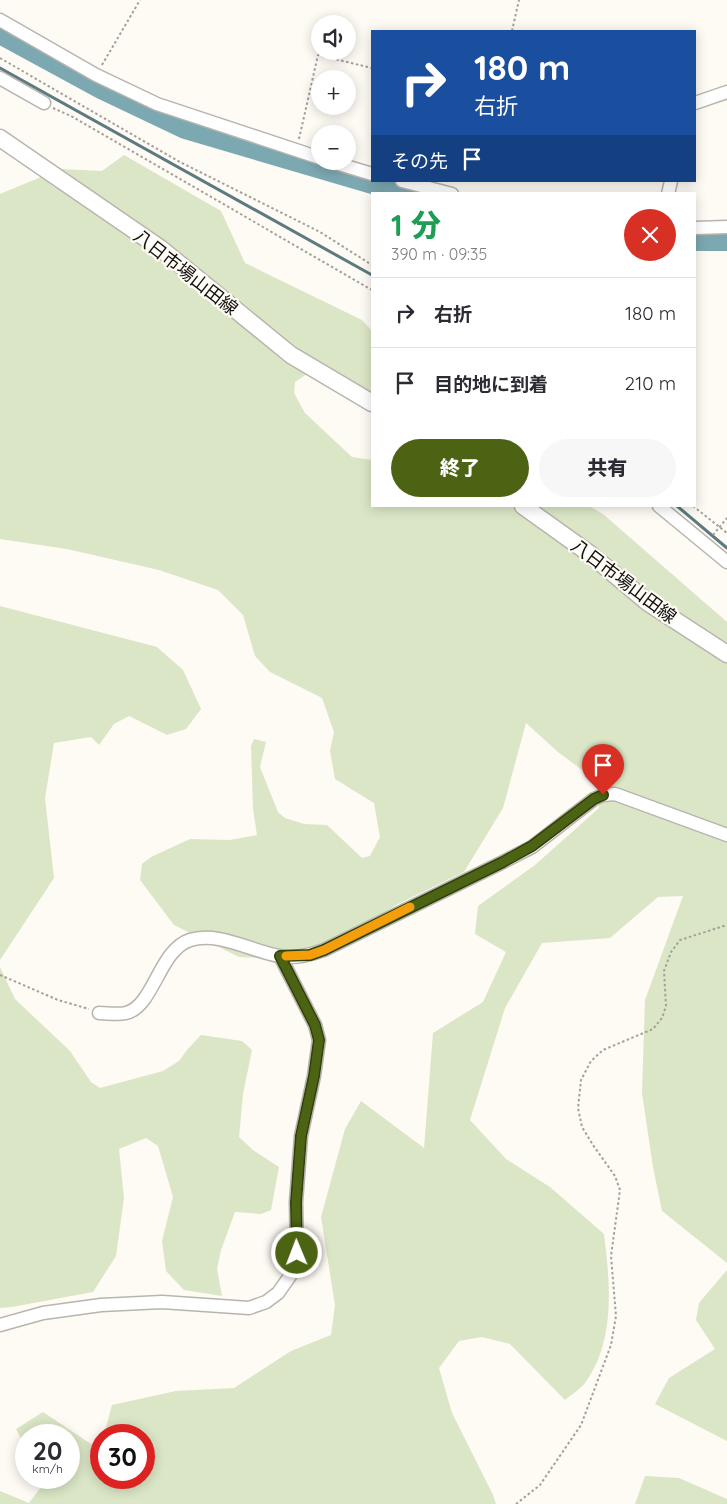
<!DOCTYPE html>
<html lang="ja">
<head>
<meta charset="utf-8">
<style>
  body { margin:0; font-family:Quicksand,"Noto Sans JP",sans-serif; background:#f7f7f7; color:#2b2b33; height:100vh; display:flex; flex-direction:column; font-size:19px; white-space:nowrap }
  * { box-sizing:border-box; margin:0 }
  p { font-size:16px; color:#7c7c81 }
  .icon { flex:none; width:28px; height:28px; fill:none; stroke:currentColor; stroke-width:2; stroke-linecap:round; stroke-linejoin:round }
  .map { position:relative; flex:1; overflow:hidden }
  .drawer { position:absolute; left:371px; top:192px; width:325px; height:315px; display:flex; flex-direction:column; background:#fff; border-radius:0px; box-shadow:0 2px 12px #0003 }
  .drawer>* { flex:none }
  .guide { position:absolute; left:371px; top:30px; width:325px; height:152px; border-radius:0px; box-shadow:0 2px 12px #0003; background:#1a4fa0; color:#fff; overflow:hidden }
  .tools { position:absolute; left:311px; top:15px; display:grid; gap:10px }
  .tools a { display:grid; place-items:center; width:45px; height:45px; border-radius:50%; background:#fff; box-shadow:0 2px 12px #0003; font-size:25px }
  .speed { position:absolute; left:15px; top:1424px; display:flex; gap:10px; font-size:25px; font-weight:700; text-align:center }
  .speed>* { display:grid; place-content:center; width:65px; height:65px; border-radius:50%; background:#fff; box-shadow:0 2px 12px #0003; line-height:1 }
  .speed small { font-size:12px; font-weight:400 }
  .speed .limit { border:8px solid #d22; background:#fff; color:#111 }
  .pin { position:absolute; display:grid; place-items:center; width:42px; height:42px; color:#fff; margin:-51px -21px; border-radius:50% 50% 50% 0; rotate:-45deg; box-shadow:0 0 5px #0007 }
  .pin .icon { rotate:45deg }
  .me { position:absolute; width:55px; margin:-28px; rotate:359deg; stroke-linejoin:round; filter:drop-shadow(0 0 4px #0008) }
  .turn { display:flex; align-items:center; gap:18px; height:105px; padding:0 20px; font-size:22px }
  .turn .icon { width:65px; height:65px; stroke-width:2.5 }
  .turn b { display:block; font-size:35px; line-height:42px }
  .then { display:flex; align-items:center; height:48px; padding:0 20px; background:#0003; gap:10px; font-size:19px }
  .round { display:grid; place-items:center; flex:none; width:52px; height:52px; border-radius:26px; background:#f7f7f7 }
  .overview { display:flex; align-items:center; justify-content:space-between; height:85px; padding:0 20px }
  h1 { font-size:30px; font-weight:800; line-height:38px; color:#1e9e55 }
  .cta { display:flex; gap:10px; margin-top:auto; padding:10px 20px }
  .cta a { flex:1; height:58px; border-radius:30px; background:#4b6312; color:#fff; font-size:20px; font-weight:800; line-height:58px; text-align:center }
  .cta a+a { background:#f7f7f7; color:#2b2b33 }
  ul { padding:0; list-style:none }
  li { display:flex; align-items:center; gap:15px; height:70px; padding:0 20px; border-top:1px solid #e1e1e2 }
  li div { flex:1 }
  li b { display:block; font-size:19px }
  li em { font-style:normal }
  .map>svg:first-child { display:block }
  .green { fill:#dbe6c6 }
  .lines { fill:none; stroke-linecap:round; stroke-linejoin:round }
  .stream { stroke:#5c7a80; stroke-width:3 }
  .river { stroke:#7ca8b1; stroke-width:20 }
  .minor-casing { stroke:#b8b5af; stroke-width:15 }
  .major-casing { stroke:#b8b5af; stroke-width:19 }
  .path { stroke:#a3a09b; stroke-width:2; stroke-dasharray:2.5 2.5; stroke-linecap:butt }
  .minor { stroke:#fff; stroke-width:12 }
  .major { stroke:#fff; stroke-width:16 }
  .route-casing { stroke:#31400c; stroke-width:12 }
  .route { stroke:#4b6312; stroke-width:9 }
  .slow { stroke:#f59e0b; stroke-width:9 }
  .labels { text-anchor:middle; dominant-baseline:central; stroke-width:4.5; stroke-linejoin:round; paint-order:stroke }
  .street-label { font-size:18px; fill:#100f0d; stroke:#fefaf4 }
</style>
</head>
<body>
<div class="map">
<svg width="727" height="1504" viewBox="0 0 727 1504">
  <rect width="100%" height="100%" fill="#fefaf4"/>
  <path class="green" d="M124,155L221,211L245,263L362,320L372,331V394L339,373L307,374L295,382L294,393L305,413L352,457L372,460V506H589L603,514L727,622V1263L662,1211L653,1167L642,1093L645,1000L683,896L658,897L610,938L542,943L505,1008L470,1120L506,1159L550,1187L604,1234C610,1282 616,1341 585,1383C580,1389 571,1395 565,1400L510,1344L482,1337L459,1341L439,1368L452,1413L493,1495L496,1504H0V1491L29,1503L44,1483L41,1478H69V1435H26V1448L16,1429L43,1412L100,1450L101,1447V1478H144V1435H104L112,1405L176,1391L234,1388L291,1351L331,1335L335,1305L321,1217L345,1129L361,1101L424,1148L433,1033L483,1002L506,952L475,934L478,906L535,865L599,808L597,781L558,752L526,723L503,808L464,872L398,904L306,960L239,957L174,925L140,880L142,864L151,857L190,839L230,840L257,835L253,809L251,746L254,739L266,742L260,767L278,812L285,818L304,824L327,825L362,858L370,856L380,837L374,803L335,779L330,751L334,732L322,698L270,672L255,656L243,615L218,590L159,570L67,549L0,539V194L60,169L102,171Z
    M0,606L157,647L183,670L201,709L186,729L167,735L129,716L114,724L99,745L91,737L54,743L45,798L54,878L0,960Z
    M0,967L15,999L70,1051L91,1082L100,1088L163,1071L179,1061L187,1050L201,1035L242,1041L252,1050L243,1094L239,1137L253,1150L279,1167L271,1210L261,1214L235,1212L221,1250L217,1269L222,1296L184,1290L166,1271L162,1241L173,1197L158,1146L146,1138L119,1149L124,1198L116,1256L93,1292L12,1307L0,1308Z
    M727,1270V1441L655,1404L669,1378L715,1349L696,1320L699,1303Z
    M645,1476L679,1478L727,1499V1504H635Z"/>
  <g class="lines">
    <path class="stream" d="M0,68L372,275
      M677,506L727,548"/>
    <path class="river" d="M0,34L101,89L185,129L406,194
      M695,241H727"/>
    <g class="minor-casing">
      <path id="minor" d="M0,20L96,75L157,104L320,158
        M0,78L44,103
        M695,103L727,92
        M329,161L372,174
        M402,181L452,194
        M668,194L671,181
        M695,228L727,227
        M659,506L727,562
        M99,1013C107,1013 118,1015 126,1013C154,1006 159,950 190,940C218,931 251,951 279,956C293,959 310,955 324,950L503,862L532,847L594,799L603,795L615,794L727,835
        M0,1325L43,1313L101,1305L162,1302L249,1308L266,1302L278,1293L290,1276L297,1253L296,1202L301,1136L314,1076L319,1040L315,1025L280,956"/>
    </g>
    <g class="major-casing">
      <path id="major" d="M0,138L160,248L291,355L372,403
        M523,506L590,554L647,602L727,654"/>
    </g>
    <path class="path" d="M512,31L519,0
      M0,58L180,162L320,232L372,265
      M102,65L140,0
      M53,108L71,116L372,290
      M299,139L318,55L372,68
      M693,506L727,533
      M713,535L727,518
      M0,975L58,1000L89,1009
      M516,1504L540,1485L581,1425L611,1345L616,1316L611,1256L620,1190L615,1176L593,1145L582,1127L578,1108L581,1080L591,1061L603,1050L653,1029L662,1018L666,1006L664,971L671,952L680,940L727,925"/>
    <use href="#minor" class="minor"/>
    <use href="#major" class="major"/>
  </g>
  <g class="lines">
    <g class="route-casing">
      <path id="route" d="M297,1253L296,1202L301,1136L314,1076L319,1040L315,1025L280,956L310,955L324,950L503,862L532,846L594,799L603,795"/>
    </g>
    <use href="#route" class="route"/>
    <path class="slow" d="M286,956L310,955L324,950L410,907"/>
  </g>
  <g class="labels">
    <g class="street-label">
      <text transform="translate(186 272) rotate(38)">八日市場山田線</text>
      <text transform="translate(624 581) rotate(37)">八日市場山田線</text>
    </g>
  </g>
</svg>
<div class="tools">
<a><svg class="icon" aria-label="sound" viewBox="0 0 24 24"><path d="M4 9h4l5-4v14l-5-4H4zM17 9q2 3 0 6"/></svg></a>
<a>+</a>
<a>−</a>
</div>
<div class="speed"><div>20<small>km/h</small></div><div class="limit">30</div></div>
<div class="pin" style="left:603px;top:795px;background:#d93025"><svg class="icon" aria-label="arrive" viewBox="0 0 24 24"><path d="M6 21V4h12l-3 4 3 4H6"/></svg></div>
<svg class="me" style="left:297px;top:1253px" viewBox="-20 -20 40 40"><circle r="17" fill="#4b6312" stroke="#fff" stroke-width="3"/><path d="M0-11L8 9 0 5-8 9z" fill="#fff"/></svg>
<div class="guide">
<div class="turn"><svg class="icon" aria-label="right" viewBox="0 0 24 24"><path d="M7 20v-9h11M14 6l5 5-5 5"/></svg><div><b>180 m</b>右折</div></div>
<div class="then">その先<svg class="icon" aria-label="arrive" viewBox="0 0 24 24"><path d="M6 21V4h12l-3 4 3 4H6"/></svg></div>
</div>
<section class="drawer">
<div class="overview"><div><h1>1 分</h1><p>390 m · 09:35</p></div><a class="round" style="background:#d93025;color:#fff"><svg class="icon" aria-label="close" viewBox="0 0 24 24"><path d="M6 6l12 12M18 6L6 18"/></svg></a></div>
<ul>
<li><svg class="icon" aria-label="right" viewBox="0 0 24 24"><path d="M7 20v-9h11M14 6l5 5-5 5"/></svg><div><b>右折</b></div><em>180 m</em></li>
<li><svg class="icon" aria-label="arrive" viewBox="0 0 24 24"><path d="M6 21V4h12l-3 4 3 4H6"/></svg><div><b>目的地に到着</b></div><em>210 m</em></li>
</ul>
<div class="cta"><a>終了</a><a>共有</a></div>
</section>
</div>
</body>
</html>
